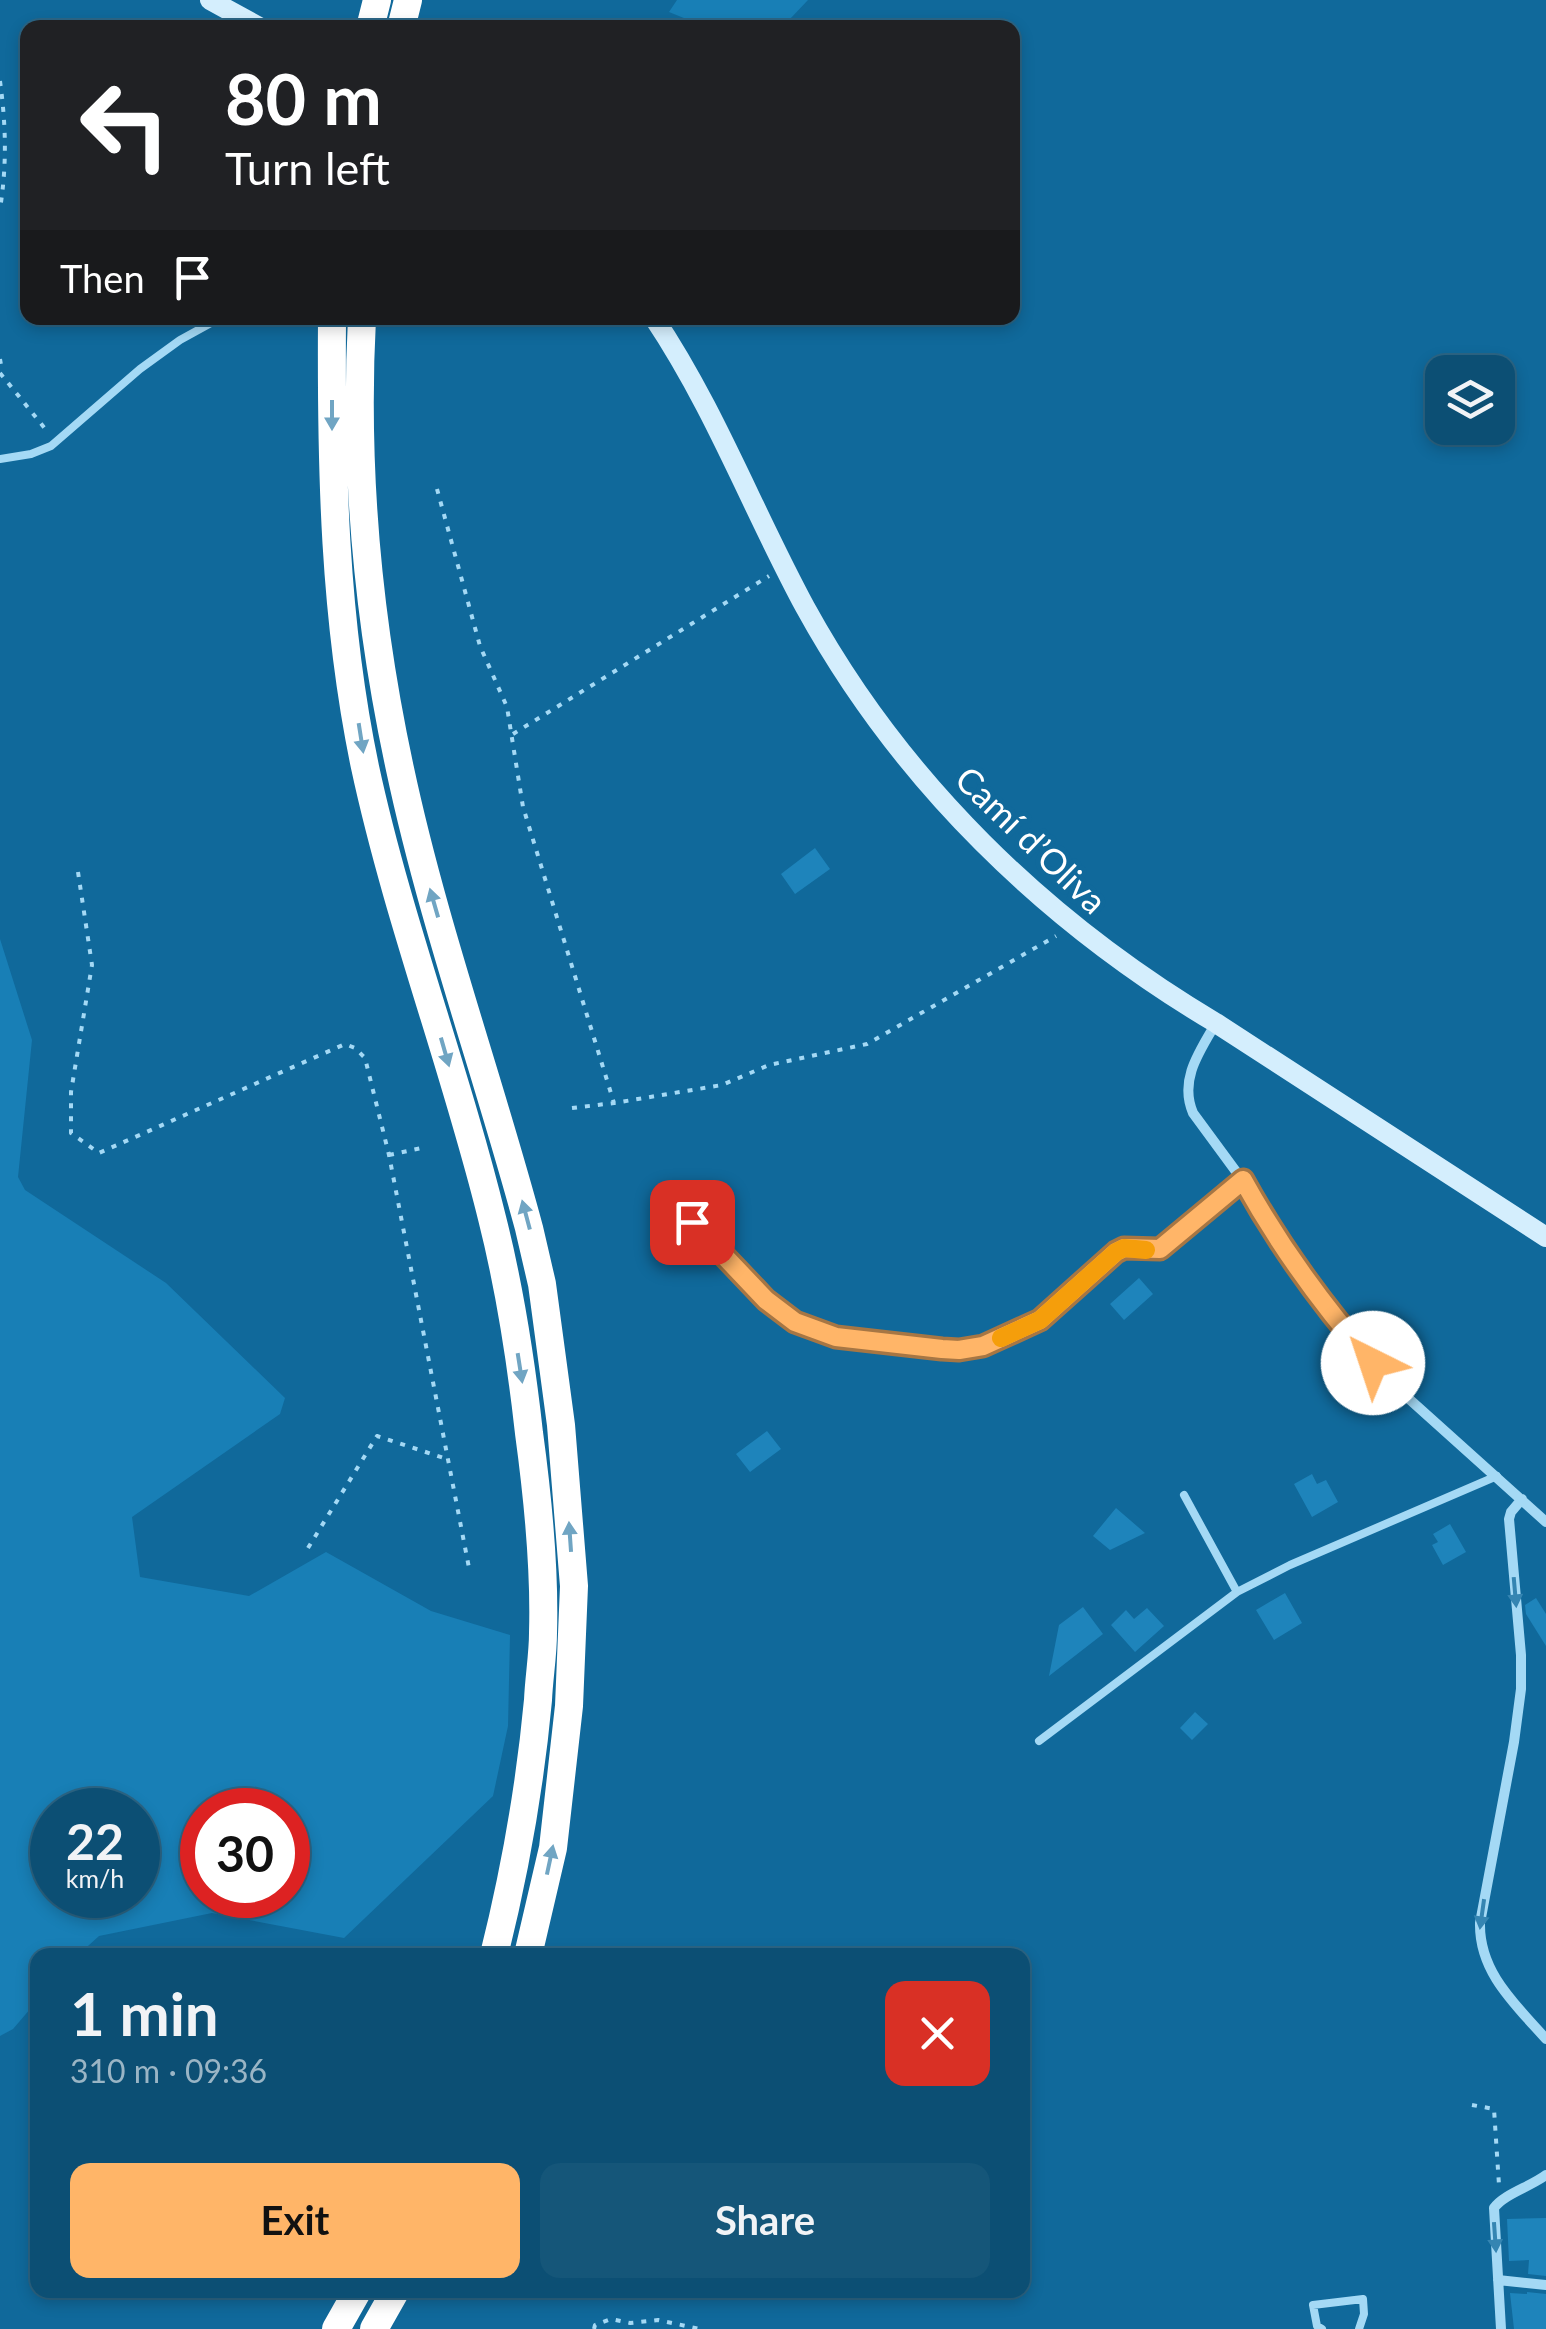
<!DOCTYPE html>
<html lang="en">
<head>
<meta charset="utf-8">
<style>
  body { margin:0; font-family:Lato,sans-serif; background:#155679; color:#f1f3f6; height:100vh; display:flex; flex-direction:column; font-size:38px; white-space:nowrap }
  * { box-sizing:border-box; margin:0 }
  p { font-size:32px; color:#9ab5c5 }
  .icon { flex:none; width:55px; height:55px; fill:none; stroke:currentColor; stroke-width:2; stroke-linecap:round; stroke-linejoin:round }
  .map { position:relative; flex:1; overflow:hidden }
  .drawer { position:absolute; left:30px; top:1948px; width:1000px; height:350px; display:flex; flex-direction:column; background:#0c4f74; border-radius:20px; box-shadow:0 5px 15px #0003,0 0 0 2px #2c6686 }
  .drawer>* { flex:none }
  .banner { position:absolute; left:20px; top:20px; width:1000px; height:305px; border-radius:20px; box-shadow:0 5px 15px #0003,0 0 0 2px #2c6686; background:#202124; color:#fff; overflow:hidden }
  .buttons { position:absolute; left:1425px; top:355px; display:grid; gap:20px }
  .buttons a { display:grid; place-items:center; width:90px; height:90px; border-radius:20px; background:#0c4f74; box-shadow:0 5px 15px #0003,0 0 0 2px #2c6686; font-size:50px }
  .speed { position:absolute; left:30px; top:1788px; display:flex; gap:20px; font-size:50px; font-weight:700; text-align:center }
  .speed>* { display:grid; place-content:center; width:130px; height:130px; border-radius:50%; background:#0c4f74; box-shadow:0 5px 15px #0003,0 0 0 2px #2c6686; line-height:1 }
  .speed small { font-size:25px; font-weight:400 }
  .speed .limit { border:15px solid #d22; background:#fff; color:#111 }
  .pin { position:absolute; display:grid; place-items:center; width:85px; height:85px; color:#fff; margin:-42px; border-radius:20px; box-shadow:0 5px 15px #0006 }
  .me { position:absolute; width:110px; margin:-55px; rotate:319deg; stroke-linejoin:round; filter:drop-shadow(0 0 8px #0008) }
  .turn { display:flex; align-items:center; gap:35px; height:210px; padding:0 40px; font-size:45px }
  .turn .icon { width:130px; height:130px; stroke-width:2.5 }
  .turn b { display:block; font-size:70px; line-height:85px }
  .then { display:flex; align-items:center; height:95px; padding:0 40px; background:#0003; gap:20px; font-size:38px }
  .round { display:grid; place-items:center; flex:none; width:105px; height:105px; border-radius:20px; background:#155679 }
  .overview { display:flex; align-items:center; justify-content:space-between; height:170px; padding:0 40px }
  h1 { font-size:60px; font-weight:700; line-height:75px }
  .primary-button { display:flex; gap:20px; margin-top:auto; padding:20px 40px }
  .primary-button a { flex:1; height:115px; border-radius:20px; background:#ffb568; color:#111; font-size:40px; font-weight:700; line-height:115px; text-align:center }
  .primary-button a+a { background:#155679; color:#f1f3f6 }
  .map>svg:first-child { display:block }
  .green { fill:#187fb6; fill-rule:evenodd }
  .building { fill:#1e84bb }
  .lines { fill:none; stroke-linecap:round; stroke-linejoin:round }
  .path { stroke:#a4d9f5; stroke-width:4; stroke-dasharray:5 8; stroke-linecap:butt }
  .lane { stroke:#a4d9f5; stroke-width:8 }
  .street { stroke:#a4d9f5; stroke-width:10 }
  .secondary { stroke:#d4eefd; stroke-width:20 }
  .highway { stroke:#fff; stroke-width:28 }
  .oneway { fill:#70a5c3 }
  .oneway2 { fill:#3585b2 }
  .route-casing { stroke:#a67644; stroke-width:25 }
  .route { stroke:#ffb568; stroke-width:18 }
  .slow { stroke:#f59e0b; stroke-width:18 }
  .labels { text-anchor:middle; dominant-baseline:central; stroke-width:10; stroke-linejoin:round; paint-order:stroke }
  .street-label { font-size:35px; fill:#fff; stroke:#10699b }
</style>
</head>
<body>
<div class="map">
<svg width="1546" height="2329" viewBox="0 0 1546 2329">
  <rect width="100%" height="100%" fill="#10699b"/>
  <path class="green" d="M677,0H808L789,20L772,27H706L669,12Z
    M0,939L32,1040L18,1177L25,1190L166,1283L285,1398L280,1414L132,1517L140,1577L249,1596L326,1552L431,1611L510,1635L508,1726L493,1796L344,1938L212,1913L99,1936L78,1955H38L37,2001L13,2029L0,2036ZM52,1810H138V1895H52ZM202,1810H288V1895H202Z"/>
  <path class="building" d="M815,848L830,869L795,894L781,874Z
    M1139,1278L1153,1294L1124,1320L1110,1304Z
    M767,1431L781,1449L750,1472L736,1454Z
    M1312,1474L1317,1484L1326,1480L1338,1502L1312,1517L1294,1484Z
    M1116,1508L1145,1533L1110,1550L1093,1536Z
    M1450,1524L1466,1552L1443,1565L1432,1545L1438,1542L1433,1534Z
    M1285,1593L1302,1623L1274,1640L1256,1610Z
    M1536,1598L1546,1614V1646L1526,1614L1525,1605Z
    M1083,1607L1103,1634L1049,1676L1059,1625Z
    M1147,1608L1164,1626L1135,1652L1111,1625L1126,1610L1134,1619Z
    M1195,1712L1208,1724L1192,1740L1180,1728Z
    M1546,2218V2276L1528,2274L1529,2260L1509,2261L1507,2219Z
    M1527,2292L1546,2294V2329H1514L1510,2293L1527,2294Z"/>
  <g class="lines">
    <path class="path" d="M0,81C6,125 7,165 0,209
      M0,359L2,371
      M0,373L47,431
      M437,489L480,646L507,707L523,807L614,1103L722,1085L769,1065L867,1044L1056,936
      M513,734L769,576
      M78,872L92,965L71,1092V1133L99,1153L345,1044L355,1048L365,1058L389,1155L470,1573
      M572,1108L614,1103
      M389,1155L426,1147
      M308,1548L377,1436L447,1459
      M1472,2105L1494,2109L1499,2185
      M594,2329L595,2325L611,2319L630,2323L658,2320L700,2329"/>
    <path class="lane" d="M0,459L31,454L51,446L140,369L180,340L220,318
      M693,1222L765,1301L795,1322L835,1337L942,1349L959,1350L983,1346L1040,1319L1115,1252L1124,1248L1160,1249L1243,1181
      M1184,1495L1237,1592
      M1039,1741L1237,1592L1290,1565L1497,1476
      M1322,2329L1317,2326L1313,2305L1363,2299L1364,2314L1359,2329"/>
    <path class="street" d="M1216,1023C1199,1052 1179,1080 1193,1113L1243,1181L1279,1243L1300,1274L1350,1337L1398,1389L1546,1522
      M1522,1499L1511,1512L1509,1519L1521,1655V1689L1514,1742L1480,1923C1479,1972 1515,2004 1546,2039
      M1498,2280L1546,2285
      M1501,2329L1494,2208C1504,2194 1530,2187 1546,2175"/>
    <path class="secondary" d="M210,0L261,28
      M654,318C715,409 753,511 805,607C901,782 1046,922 1216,1023L1546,1237"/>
    <path class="highway" d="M370,28L377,0
      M401,28L408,0
      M332,318C331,468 334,619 365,767C398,920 455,1067 492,1218C510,1289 521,1361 529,1433C538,1499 545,1566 543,1633C543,1655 539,1677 538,1700C530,1786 515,1871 494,1955
      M362,318C354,469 368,621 400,769C433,924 488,1075 529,1228L542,1284L561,1425L574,1586L569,1706L553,1848L528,1955
      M336,2329L358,2290
      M374,2329L396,2290"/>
  </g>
  <defs><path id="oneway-solid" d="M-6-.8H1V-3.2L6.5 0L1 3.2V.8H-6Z" transform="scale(2.5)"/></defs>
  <g class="oneway">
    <use href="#oneway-solid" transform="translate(332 415) rotate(90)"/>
    <use href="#oneway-solid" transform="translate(361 738) rotate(81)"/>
    <use href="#oneway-solid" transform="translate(434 903) rotate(-106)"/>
    <use href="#oneway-solid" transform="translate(445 1052) rotate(74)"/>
    <use href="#oneway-solid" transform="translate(526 1215) rotate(-105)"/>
    <use href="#oneway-solid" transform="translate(520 1368) rotate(81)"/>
    <use href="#oneway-solid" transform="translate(570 1537) rotate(-94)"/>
    <use href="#oneway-solid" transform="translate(550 1860) rotate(-78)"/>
  </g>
  <g class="oneway2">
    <use href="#oneway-solid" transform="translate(1515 1592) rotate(85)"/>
    <use href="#oneway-solid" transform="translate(1482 1914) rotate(98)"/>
    <use href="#oneway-solid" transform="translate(1495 2237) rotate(86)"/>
  </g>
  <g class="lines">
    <g class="route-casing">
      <path id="route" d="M692,1222L766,1300L795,1322L836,1337L942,1349L959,1350L983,1346L1040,1320L1116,1252L1124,1248L1160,1249L1243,1180C1280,1247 1323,1306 1373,1363"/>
    </g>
    <use href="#route" class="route"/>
    <path class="slow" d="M1001,1338L1040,1320L1116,1252L1124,1248L1146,1250"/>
  </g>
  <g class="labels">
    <g class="street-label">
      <text transform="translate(1032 839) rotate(44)">Camí d’Oliva</text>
    </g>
  </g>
</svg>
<div class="buttons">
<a><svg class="icon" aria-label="layers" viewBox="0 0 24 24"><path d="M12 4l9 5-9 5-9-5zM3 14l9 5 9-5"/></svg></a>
</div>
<div class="speed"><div>22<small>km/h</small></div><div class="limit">30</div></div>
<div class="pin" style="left:692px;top:1222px;background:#d93025"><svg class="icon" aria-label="arrive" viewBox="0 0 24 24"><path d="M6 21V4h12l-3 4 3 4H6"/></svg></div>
<svg class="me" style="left:1373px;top:1363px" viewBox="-20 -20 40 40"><circle r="19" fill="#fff"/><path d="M0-13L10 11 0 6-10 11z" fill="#ffb568"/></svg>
<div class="banner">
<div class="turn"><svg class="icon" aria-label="left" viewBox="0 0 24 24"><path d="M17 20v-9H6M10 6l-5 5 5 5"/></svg><div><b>80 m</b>Turn left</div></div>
<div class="then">Then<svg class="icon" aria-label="arrive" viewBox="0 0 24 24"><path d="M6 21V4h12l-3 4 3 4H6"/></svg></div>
</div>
<section class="drawer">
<div class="overview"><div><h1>1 min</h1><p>310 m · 09:36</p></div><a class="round" style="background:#d93025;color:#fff"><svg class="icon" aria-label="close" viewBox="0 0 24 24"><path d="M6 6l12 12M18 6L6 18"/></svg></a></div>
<div class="primary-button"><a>Exit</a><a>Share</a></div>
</section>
</div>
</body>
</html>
